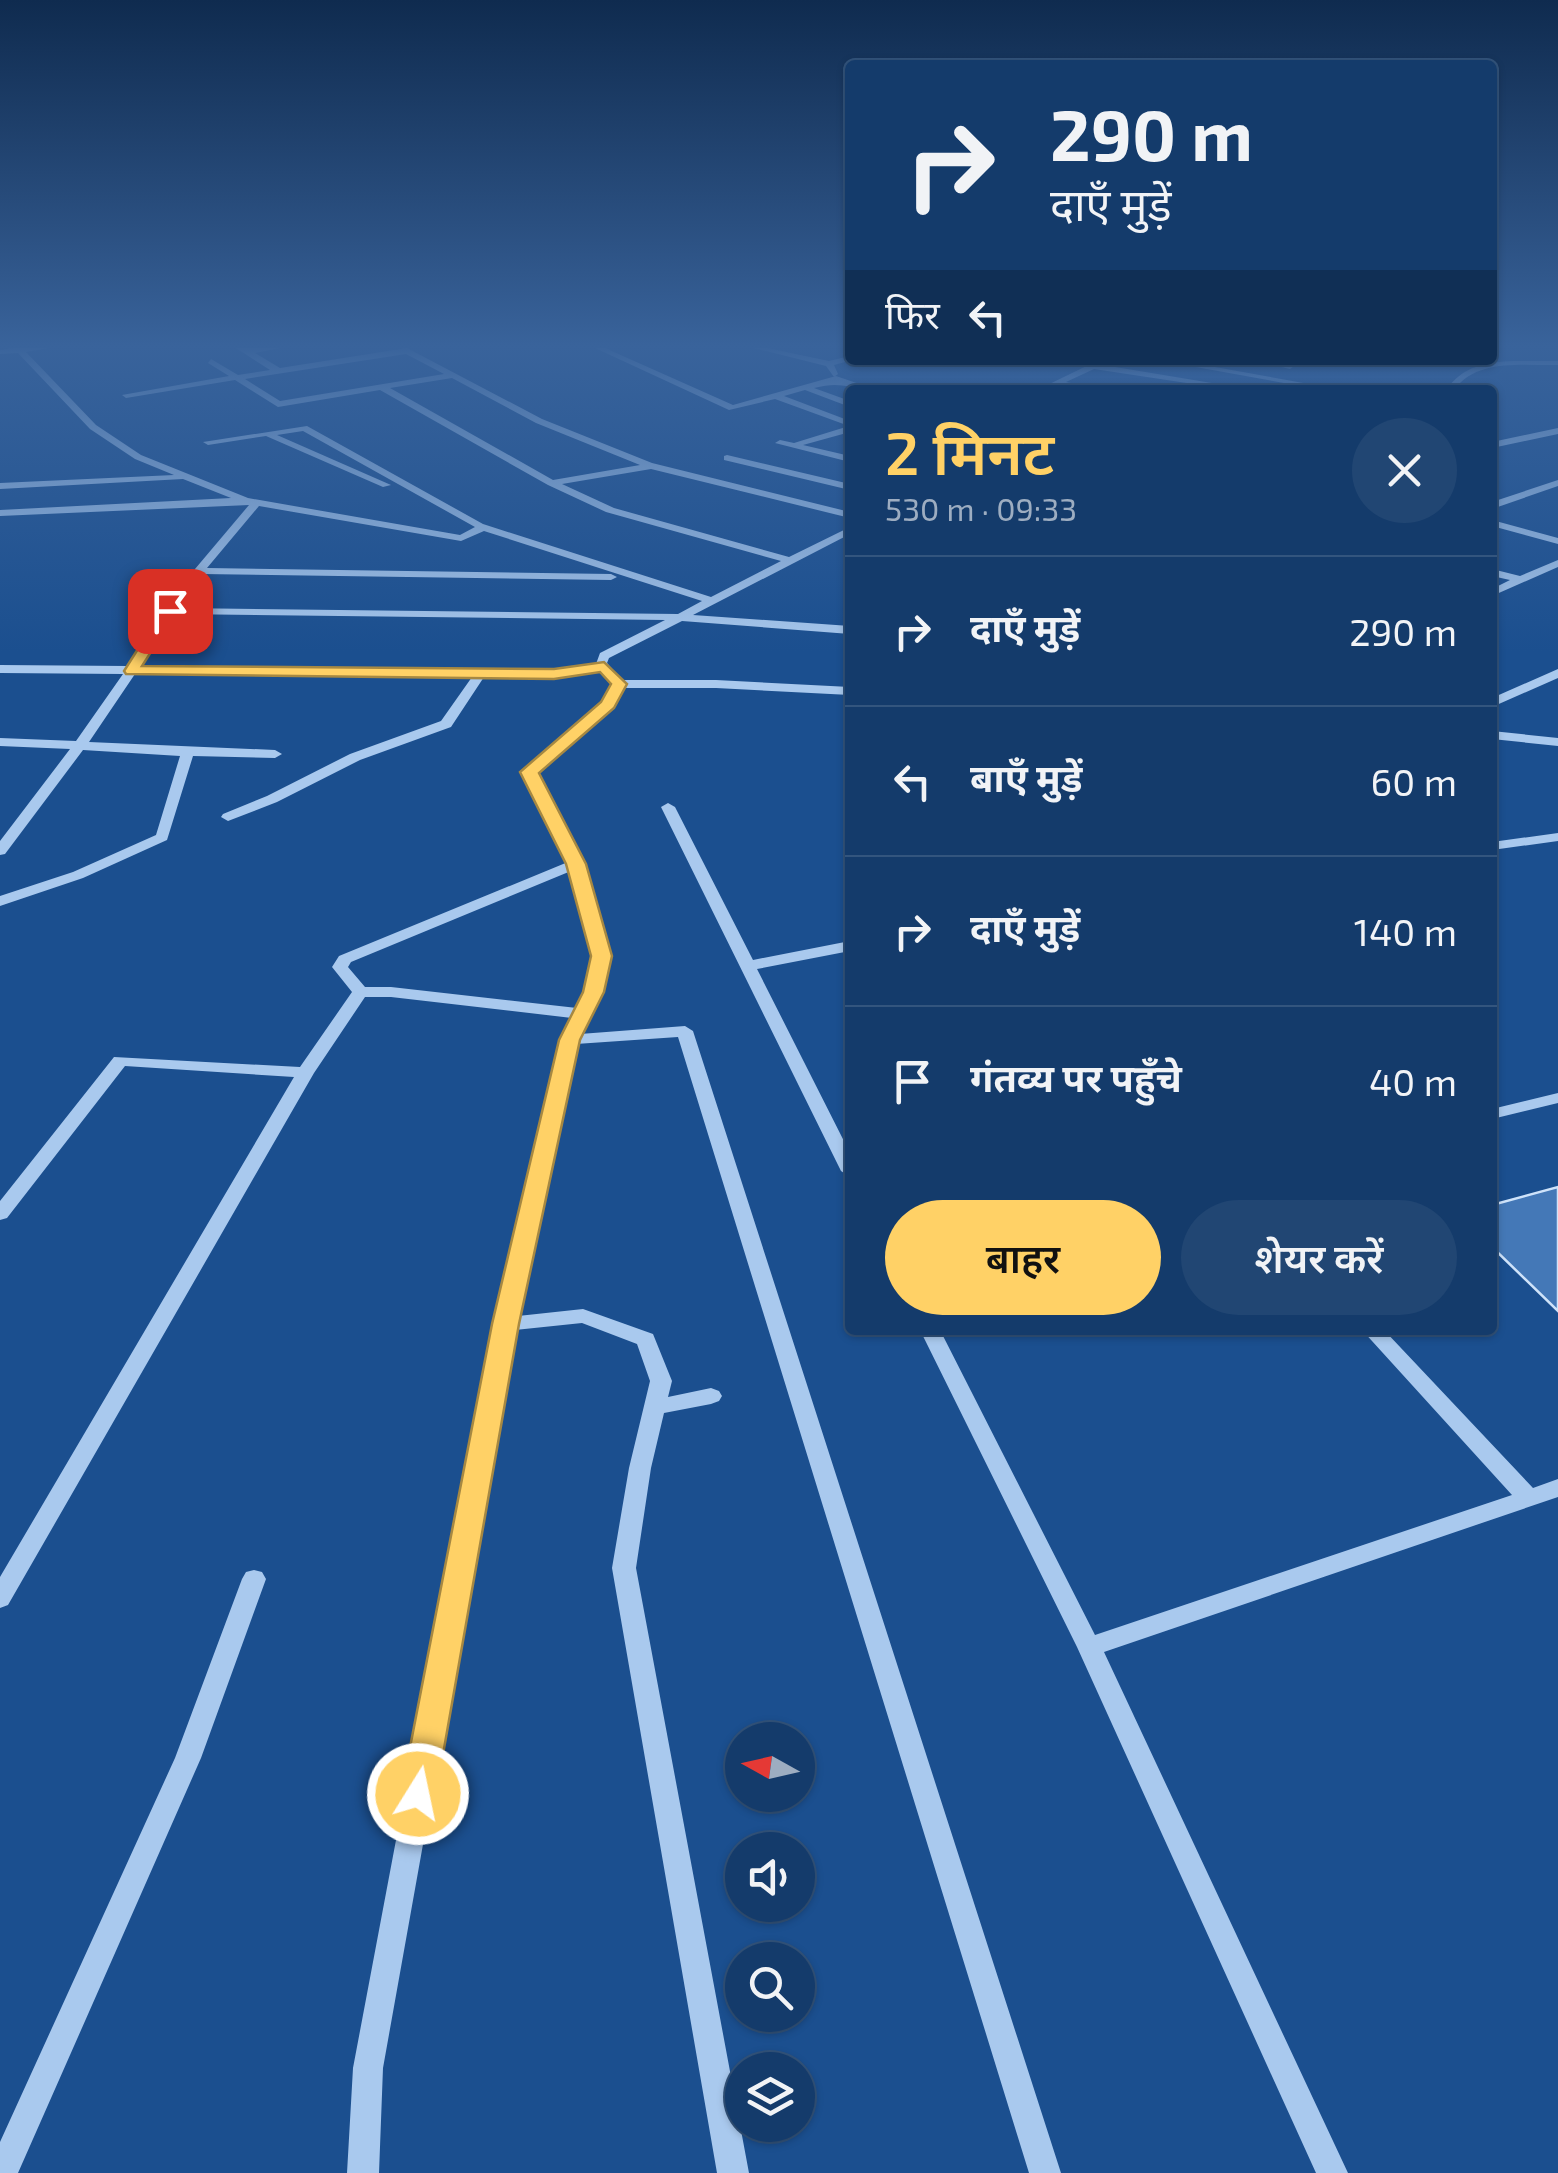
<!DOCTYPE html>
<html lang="hi">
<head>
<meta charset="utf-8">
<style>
  body { margin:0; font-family:"Exo 2","Noto Sans Devanagari",sans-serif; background:#214673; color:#f1f3f6; height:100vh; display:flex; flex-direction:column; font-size:38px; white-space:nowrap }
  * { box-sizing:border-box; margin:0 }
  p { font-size:32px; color:#9dadc1 }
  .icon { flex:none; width:55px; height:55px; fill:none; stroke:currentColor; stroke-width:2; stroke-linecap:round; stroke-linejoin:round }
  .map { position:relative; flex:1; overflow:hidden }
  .panel { position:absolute; left:845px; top:385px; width:652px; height:950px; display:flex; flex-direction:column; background:#143b6b; border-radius:10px; box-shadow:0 2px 8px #0004,0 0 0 2px #33557e }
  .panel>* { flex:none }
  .top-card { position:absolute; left:845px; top:60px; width:652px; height:305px; border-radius:10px; box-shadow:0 2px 8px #0004,0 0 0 2px #33557e; background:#143b6b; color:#f1f3f6; overflow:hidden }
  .needle { width:65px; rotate:278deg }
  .tools { position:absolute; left:725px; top:1722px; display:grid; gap:20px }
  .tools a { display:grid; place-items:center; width:90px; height:90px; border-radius:50%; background:#143b6b; box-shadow:0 2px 8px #0004,0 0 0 2px #33557e; font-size:50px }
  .pin { position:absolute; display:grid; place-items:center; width:85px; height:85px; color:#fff; margin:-42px; border-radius:20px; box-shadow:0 5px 15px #0006 }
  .me { position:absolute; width:110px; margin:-55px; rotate:10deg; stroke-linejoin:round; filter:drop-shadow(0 0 8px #0008) }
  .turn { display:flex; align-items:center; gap:35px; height:210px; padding:0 40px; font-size:45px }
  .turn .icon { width:130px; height:130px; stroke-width:2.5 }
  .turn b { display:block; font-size:70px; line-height:85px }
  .then { display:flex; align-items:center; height:95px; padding:0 40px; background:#0003; gap:20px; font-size:38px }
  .round { display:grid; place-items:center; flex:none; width:105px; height:105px; border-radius:52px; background:#214673 }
  .headline { display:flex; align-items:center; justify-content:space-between; height:170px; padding:0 40px }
  h1 { font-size:60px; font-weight:600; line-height:75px; color:#ffd166 }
  .primary-button { display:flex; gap:20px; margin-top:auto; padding:20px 40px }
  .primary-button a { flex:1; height:115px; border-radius:60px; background:#ffd166; color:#111; font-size:40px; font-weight:600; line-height:115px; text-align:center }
  .primary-button a+a { background:#214673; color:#f1f3f6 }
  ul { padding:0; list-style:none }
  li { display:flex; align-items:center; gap:30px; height:150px; padding:0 40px; border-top:2px solid #33557e }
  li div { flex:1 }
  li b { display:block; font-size:38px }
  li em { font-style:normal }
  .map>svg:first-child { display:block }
  .building { fill:#4478b7; stroke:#cfe3fa; stroke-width:2.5 }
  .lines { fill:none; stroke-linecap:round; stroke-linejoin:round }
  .minor { fill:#a9c9ee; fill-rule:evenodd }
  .route { fill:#ffd166; stroke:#a68842; stroke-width:2.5 }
</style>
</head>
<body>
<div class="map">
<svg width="1558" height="2173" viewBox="0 0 1558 2173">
  <rect width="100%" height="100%" fill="#1b4f8f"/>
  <path class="building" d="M1558,1187V1311L1492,1247V1205Z"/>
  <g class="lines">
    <path class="minor" d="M14,348H49L26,352L96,425L141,455L248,498L460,535L475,527L303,431L277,435L391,485L383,487L266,436L208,445L203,442L307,426L483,524L711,597L781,561L606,512L548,485L380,390L278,407L235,380L126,398L122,395L229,376L208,363L211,359L238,375L270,370L236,348H280L255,353L280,368L407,348L542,419L652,463L850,512V518L651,469L562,484L614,508L789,557L850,527V534L693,615L850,626V634L682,621L609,658L607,663L622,680H716L850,687V695L716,688H623L612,707L536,773L583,864L609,956L602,991L580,1034L685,1026L693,1031L1061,2173H1029L678,1037L576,1044L518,1316L583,1309L653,1334L672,1381L668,1397L711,1388L719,1391L722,1396L719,1401L711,1404L664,1413L651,1468L636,1568L749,2173H717L612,1568L629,1468L650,1381L637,1344L582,1323L515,1330L383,2068L379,2173H347L353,2068L486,1363L561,1040L572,1018L391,997H365L314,1073L8,1605L0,1608V1577L294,1077L125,1066L7,1218L0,1220V1201L114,1057L300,1067L352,992L332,967L339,956L568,862L522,772L603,702L613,684L601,671L554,678L484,677L451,727L360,760L277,802L228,821L221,817L223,814L267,796L350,754L441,721L472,677L135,674L89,742L275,750L282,754L275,758L193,756L167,840L83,878L0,906V896L73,872L156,835L180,756L83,750L5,854L0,855V841L70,749L0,746V738L76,741L123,674L0,673V665L128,666L195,569L249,505L0,516V510L231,498L183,479L0,489V483L174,475L135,459L90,429L18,353L0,354V350ZM406,354L444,374L280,401L245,379ZM452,378L536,423L640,465L553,480L390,388ZM259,506L461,541L484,531L702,601L678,614L180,608L202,574L611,580L617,577L611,574L207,568ZM175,614L665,620L600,653L596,664L554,670L140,667ZM571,871L593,956L586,991L577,1008L391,987H365L348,967L351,962Z
      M595,348H605L733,405L836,376L877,390C850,390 843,380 814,388L850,401V407L805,390L784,396L850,421V432L803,445L850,456V462L775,443L780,440L794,443L849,426L775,399L729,410Z
      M754,348H767L829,361L850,356L852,360L834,365L838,374L834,377L826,366Z
      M1099,360H1105L1103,365L1254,390H1233L1094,369L1066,382L1106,390L1058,386L1048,390H1037Z
      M1157,360H1176L1342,390H1323Z
      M1252,360H1270L1294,366L1290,369Z
      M1514,361H1558V365C1523,366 1477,358 1454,390H1446C1463,366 1486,362 1514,361Z
      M1558,428V434L1492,448V442Z
      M727,455L850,484V490L724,460V456Z
      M1558,480V486L1492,509V502Z
      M1492,520L1558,538V544L1492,526Z
      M1558,560V567L1492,596V589L1510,580L1492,576V569L1520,576Z
      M1558,669V678L1492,707V698Z
      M1492,731L1558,738V746L1492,739Z
      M668,803L675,807L753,960L850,941V951L757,969L850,1153V1177L841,1171L661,807Z
      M1558,833V841L1492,850V842Z
      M1558,1093V1103L1492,1119V1109Z
      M920,1330H940L1095,1635L1512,1495L1362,1330H1384L1533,1488L1558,1479V1497L1104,1652L1348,2173H1316L1077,1647Z
      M254,1570L262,1572L266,1579L201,1758L18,2173H0V2142L175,1758L242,1579L246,1572Z"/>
  </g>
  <linearGradient id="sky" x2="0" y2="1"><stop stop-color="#0f2b4f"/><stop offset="0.53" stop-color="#39639b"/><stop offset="1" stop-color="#39639b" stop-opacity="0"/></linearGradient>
  <rect width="1558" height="652" fill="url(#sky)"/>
  <path class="route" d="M170,607L177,611L142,666L554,669L604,662L627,684L614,708L539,773L586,864L612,956L604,992L580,1040L519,1324L436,1794L431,1805L418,1809L406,1805L401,1794L492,1324L559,1040L583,992L591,956L566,864L520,772L601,702L611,684L600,672L554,679L126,674L124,671L162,611Z"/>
</svg>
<div class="tools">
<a><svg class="needle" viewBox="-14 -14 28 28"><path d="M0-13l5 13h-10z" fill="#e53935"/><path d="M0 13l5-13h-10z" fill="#9dadc1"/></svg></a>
<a><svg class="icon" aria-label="sound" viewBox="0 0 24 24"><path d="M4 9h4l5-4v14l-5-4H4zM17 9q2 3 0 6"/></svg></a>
<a><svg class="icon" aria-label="search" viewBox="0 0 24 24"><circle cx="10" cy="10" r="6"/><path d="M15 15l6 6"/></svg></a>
<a><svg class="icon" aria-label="layers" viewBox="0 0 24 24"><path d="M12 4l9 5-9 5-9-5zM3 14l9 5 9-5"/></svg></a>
</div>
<div class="pin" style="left:170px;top:611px;background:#d93025"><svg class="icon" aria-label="arrive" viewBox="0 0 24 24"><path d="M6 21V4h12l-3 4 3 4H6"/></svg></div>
<svg class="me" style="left:418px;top:1794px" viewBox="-20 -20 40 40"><circle r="17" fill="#ffd166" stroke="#fff" stroke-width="3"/><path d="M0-11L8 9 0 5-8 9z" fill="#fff"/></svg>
<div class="top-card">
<div class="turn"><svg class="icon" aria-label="right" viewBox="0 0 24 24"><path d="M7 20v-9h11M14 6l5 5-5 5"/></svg><div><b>290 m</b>दाएँ मुड़ें</div></div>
<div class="then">फिर<svg class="icon" aria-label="left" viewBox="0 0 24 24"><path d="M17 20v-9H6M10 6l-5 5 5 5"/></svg></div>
</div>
<section class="panel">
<div class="headline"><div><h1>2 मिनट</h1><p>530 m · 09:33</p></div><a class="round"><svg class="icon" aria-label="close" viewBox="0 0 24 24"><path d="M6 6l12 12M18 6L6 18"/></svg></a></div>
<ul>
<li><svg class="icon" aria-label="right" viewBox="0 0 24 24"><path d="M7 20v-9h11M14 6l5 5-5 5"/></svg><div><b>दाएँ मुड़ें</b></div><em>290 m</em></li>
<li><svg class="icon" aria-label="left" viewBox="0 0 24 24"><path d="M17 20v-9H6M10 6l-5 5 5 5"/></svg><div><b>बाएँ मुड़ें</b></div><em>60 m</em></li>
<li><svg class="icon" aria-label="right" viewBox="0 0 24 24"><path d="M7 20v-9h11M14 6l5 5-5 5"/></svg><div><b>दाएँ मुड़ें</b></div><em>140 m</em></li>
<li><svg class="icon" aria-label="arrive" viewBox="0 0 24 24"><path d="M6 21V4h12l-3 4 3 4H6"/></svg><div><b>गंतव्य पर पहुँचे</b></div><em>40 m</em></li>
</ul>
<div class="primary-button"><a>बाहर</a><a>शेयर करें</a></div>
</section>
</div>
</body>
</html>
